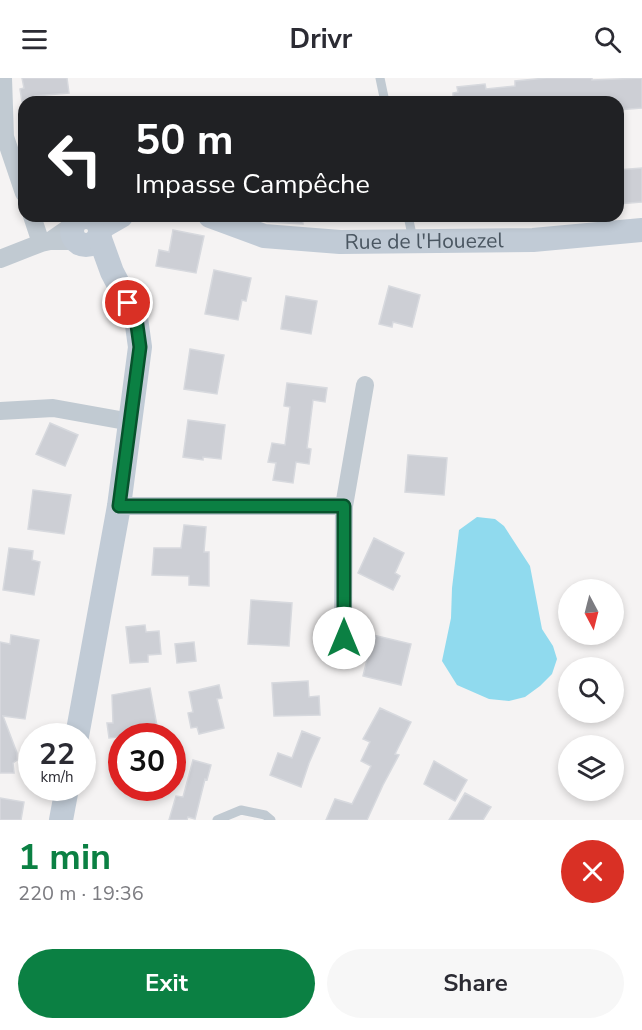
<!DOCTYPE html>
<html lang="en">
<head>
<meta charset="utf-8">
<style>
  body { margin:0; font-family:"Nunito Sans",sans-serif; background:#f7f7f7; color:#2b2b33; height:100vh; display:flex; flex-direction:column; font-size:22px; white-space:nowrap }
  * { box-sizing:border-box; margin:0 }
  p { font-size:20px; color:#7c7c81 }
  .icon { flex:none; width:33px; height:33px; fill:none; stroke:currentColor; stroke-width:2; stroke-linecap:round; stroke-linejoin:round }
  .map { position:relative; height:742px; overflow:hidden }
  .panel { display:flex; flex-direction:column; background:#fff; flex:1 }
  .panel>* { flex:none }
  .top-card { position:absolute; left:18px; top:18px; width:606px; height:126px; border-radius:18px; box-shadow:0 3px 9px #0003; background:#202124; color:#fff; overflow:hidden }
  .needle { width:39px; rotate:173deg }
  .fabs { position:absolute; left:558px; top:501px; display:grid; gap:12px }
  .fabs a { display:grid; place-items:center; width:66px; height:66px; border-radius:50%; background:#fff; box-shadow:0 3px 9px #0003; font-size:30px }
  .speed { position:absolute; left:18px; top:645px; display:flex; gap:12px; font-size:30px; font-weight:700; text-align:center }
  .speed>* { display:grid; place-content:center; width:78px; height:78px; border-radius:50%; background:#fff; box-shadow:0 3px 9px #0003; line-height:1 }
  .speed small { font-size:15px; font-weight:400 }
  .speed .limit { border:9px solid #d22; background:#fff; color:#111 }
  .pin { position:absolute; display:grid; place-items:center; width:51px; height:51px; color:#fff; margin:-26px; border:3px solid #fff; border-radius:50%; box-shadow:0 2px 6px #0007 }
  .me { position:absolute; width:66px; margin:-33px; rotate:0deg; stroke-linejoin:round; filter:drop-shadow(0 0 4px #0008) }
  .turn { display:flex; align-items:center; gap:21px; height:126px; padding:0 18px; font-size:27px }
  .turn .icon { width:78px; height:78px; stroke-width:2.5 }
  .turn b { display:block; font-size:42px; line-height:51px }
  .round { display:grid; place-items:center; flex:none; width:63px; height:63px; border-radius:32px; background:#f7f7f7 }
  .summary { display:flex; align-items:center; justify-content:space-between; height:102px; padding:0 18px }
  h1 { font-size:36px; font-weight:700; line-height:45px; color:#0b8043 }
  .button { display:flex; gap:12px; margin-top:auto; padding:12px 18px }
  .button a { flex:1; height:69px; border-radius:36px; background:#0b8043; color:#fff; font-size:24px; font-weight:700; line-height:69px; text-align:center }
  .button a+a { background:#f7f7f7; color:#2b2b33 }
  header { display:flex; justify-content:space-between; align-items:center; height:78px; padding:0 18px; background:#fff; font-size:27px; font-weight:700 }
  .map>svg:first-child { display:block }
  .water { fill:#90daee }
  .building { fill:#cdcfd5; stroke:#d7d9de; stroke-width:1.5 }
  .lines { fill:none; stroke-linecap:round; stroke-linejoin:round }
  .lane { stroke:#c1cad2; stroke-width:9 }
  .street { stroke:#c1cad2; stroke-width:18 }
  .secondary { stroke:#c1cbd6; stroke-width:24 }
  .route-casing { stroke:#07532c; stroke-width:15 }
  .route { stroke:#0b8043; stroke-width:10 }
  .labels { text-anchor:middle; dominant-baseline:central; stroke-width:4.5; stroke-linejoin:round; paint-order:stroke }
  .street-label { font-size:21px; fill:#4a5661; stroke:#fff }
</style>
</head>
<body>
<header><svg class="icon" aria-label="menu" viewBox="0 0 24 24"><path d="M4 6h16M4 12h16M4 18h16"/></svg>Drivr<svg class="icon" aria-label="search" viewBox="0 0 24 24"><circle cx="10" cy="10" r="6"/><path d="M15 15l6 6"/></svg></header>
<div class="map">
<svg width="642" height="742" viewBox="0 0 642 742">
  <rect width="100%" height="100%" fill="#f5f3f3"/>
  <path class="water" d="M477,439L495,441L504,448L530,488L542,551L553,568L557,581L552,596L540,608L525,619L509,623L489,621L457,607L442,583L451,540L452,510L459,452Z"/>
  <path class="building" d="M22,0H67L69,15L35,18L36,23L22,24L20,11L24,10Z
    M546,0H592V2L642,0V30L618,32V24H453V15L458,14L457,9L485,6L486,11L515,8V3Z
    M642,90V124L618,126V92Z
    M261,138H302L303,146L267,144L262,142Z
    M173,152L204,158L196,195L156,188L159,172L169,174Z
    M214,192L251,200L246,223L242,222L238,242L205,236Z
    M389,208L420,217L412,249L393,244L392,249L379,246Z
    M286,218L317,223L311,256L281,251Z
    M190,271L224,277L217,316L184,311Z
    M287,305L327,310L325,324L313,322L307,370L311,371L309,386L296,384L293,405L273,402L276,385L268,384L272,365L285,367L290,329L284,328Z
    M188,342L225,347L221,381L203,379V382L183,379Z
    M50,345L78,357L65,388L36,376Z
    M408,377L447,380L444,417L405,414Z
    M33,412L71,417L64,456L28,451Z
    M184,447L206,449L204,474H209V508L189,507V498L152,497L154,470H181Z
    M374,460L404,475L395,495L400,498L393,512L358,495Z
    M9,470L33,473L32,482L40,484L34,517L3,512Z
    M251,522L292,525L289,568L248,566Z
    M145,547L146,554L159,553L161,576L148,577V584L130,585L126,549Z
    M11,557L39,562L25,641L3,638L17,675V682L13,685L14,695H0V564L10,566Z
    M373,557L411,566L401,607L363,598Z
    M194,564L196,583L177,585L175,566Z
    M308,603L309,619L319,618L320,637L274,638L272,605Z
    M219,607L222,620L217,621L224,650L199,656L197,649L191,650L188,635L193,634L189,614Z
    M150,610L157,648L138,651V657L109,660L107,645H113L112,617Z
    M380,630L411,644L395,676L399,677L383,707L367,742H326L335,721L352,726L371,688L361,683L370,664L363,661Z
    M302,653L320,660L309,685L301,709L270,697L278,675L292,680Z
    M193,682L211,687L207,702L205,701L195,741L188,739L187,742H169L176,718L183,719Z
    M434,683L467,702L455,723L424,706Z
    M465,715L491,729L483,742H449Z
    M0,720L24,724L21,742H0Z"/>
  <g class="lines">
    <path class="lane" d="M380,0L385,24
      M408,138L413,161
      M217,742L241,732L265,737L271,742"/>
    <path class="street" d="M3,0L5,59L24,115
      M32,138L41,165
      M50,163L73,147
      M0,181L41,165L50,163H77
      M0,333L53,330L131,344
      M119,428H344L365,307
      M343,560L344,428"/>
    <g class="secondary">
      <path id="s1" d="M210,138L264,158L340,164L533,162L642,152"/>
      <circle cx="86" cy="153" r="14"/>
      <path d="M100,150L121,138"/>
      <path d="M77,658L119,428L140,269L136,240L112,194L99,158"/>
      <path d="M61,742L67,710"/>
    </g>
  </g>
  <g class="lines">
    <g class="route-casing">
      <path id="route" d="M128,225L136,240L140,269L119,428H344V560"/>
    </g>
    <use href="#route" class="route"/>
  </g>
  <g class="labels">
    <g class="street-label">
      <text stroke="none"><textPath href="#s1" startOffset="218">Rue de l'Houezel</textPath></text>
    </g>
  </g>
</svg>
<div class="fabs">
<a><svg class="needle" viewBox="-14 -14 28 28"><path d="M0-13l5 13h-10z" fill="#e53935"/><path d="M0 13l5-13h-10z" fill="#7c7c81"/></svg></a>
<a><svg class="icon" aria-label="search" viewBox="0 0 24 24"><circle cx="10" cy="10" r="6"/><path d="M15 15l6 6"/></svg></a>
<a><svg class="icon" aria-label="layers" viewBox="0 0 24 24"><path d="M12 4l9 5-9 5-9-5zM3 14l9 5 9-5"/></svg></a>
</div>
<div class="speed"><div>22<small>km/h</small></div><div class="limit">30</div></div>
<div class="pin" style="left:128px;top:225px;background:#d93025"><svg class="icon" aria-label="arrive" viewBox="0 0 24 24"><path d="M6 21V4h12l-3 4 3 4H6"/></svg></div>
<svg class="me" style="left:344px;top:560px" viewBox="-20 -20 40 40"><circle r="19" fill="#fff"/><path d="M0-13L10 11 0 6-10 11z" fill="#0b8043"/></svg>
<div class="top-card">
<div class="turn"><svg class="icon" aria-label="left" viewBox="0 0 24 24"><path d="M17 20v-9H6M10 6l-5 5 5 5"/></svg><div><b>50 m</b>Impasse Campêche</div></div>
</div>
</div>
<section class="panel">
<div class="summary"><div><h1>1 min</h1><p>220 m · 19:36</p></div><a class="round" style="background:#d93025;color:#fff"><svg class="icon" aria-label="close" viewBox="0 0 24 24"><path d="M6 6l12 12M18 6L6 18"/></svg></a></div>
<div class="button"><a>Exit</a><a>Share</a></div>
</section>
</body>
</html>
